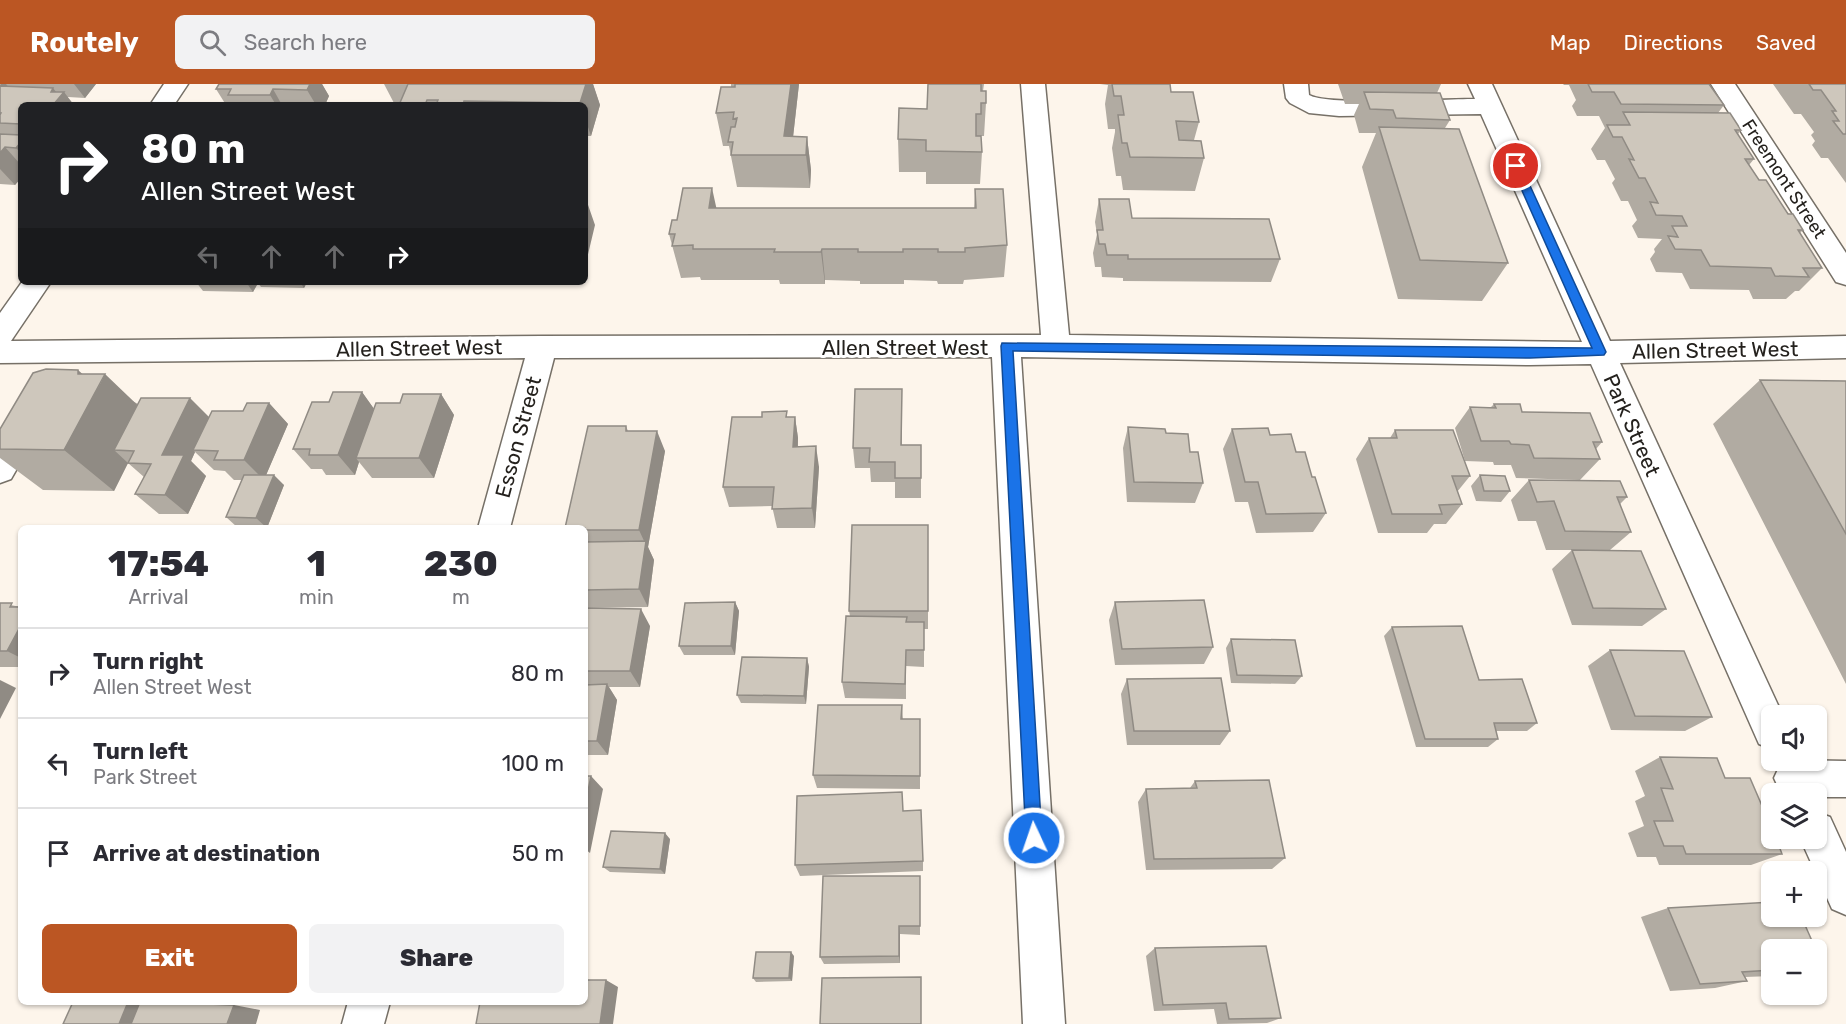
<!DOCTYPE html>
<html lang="en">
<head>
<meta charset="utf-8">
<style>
  body { margin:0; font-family:Rubik,sans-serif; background:#f2f2f3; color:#2b2b33; height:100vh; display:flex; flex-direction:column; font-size:22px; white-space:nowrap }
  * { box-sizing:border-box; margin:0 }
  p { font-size:20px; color:#7c7c81 }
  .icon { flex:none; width:33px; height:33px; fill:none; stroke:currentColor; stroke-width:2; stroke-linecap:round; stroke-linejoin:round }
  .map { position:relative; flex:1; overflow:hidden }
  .drawer { position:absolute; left:18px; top:441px; width:570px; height:480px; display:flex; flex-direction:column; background:#fff; border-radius:9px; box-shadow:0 2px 4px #0004 }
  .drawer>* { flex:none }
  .banner { position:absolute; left:18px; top:18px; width:570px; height:183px; border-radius:9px; box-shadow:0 2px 4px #0004; background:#202124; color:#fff; overflow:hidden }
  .buttons { position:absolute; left:1761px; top:621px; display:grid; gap:12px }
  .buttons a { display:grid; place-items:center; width:66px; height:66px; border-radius:9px; background:#fff; box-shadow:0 2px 4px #0004; font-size:30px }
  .pin { position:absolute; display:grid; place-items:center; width:51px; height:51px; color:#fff; margin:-26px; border:3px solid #fff; border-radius:50%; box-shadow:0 2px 6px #0007 }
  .me { position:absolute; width:66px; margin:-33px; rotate:357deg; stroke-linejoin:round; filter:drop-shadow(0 0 4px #0008) }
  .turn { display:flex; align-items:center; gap:21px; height:126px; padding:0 24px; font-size:27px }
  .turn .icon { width:78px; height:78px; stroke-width:2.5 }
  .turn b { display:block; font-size:42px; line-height:51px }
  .lanes { display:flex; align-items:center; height:57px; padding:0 24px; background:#0003; justify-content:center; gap:30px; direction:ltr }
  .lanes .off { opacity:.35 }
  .eta { display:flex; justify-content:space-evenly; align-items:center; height:102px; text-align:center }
  .eta b { font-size:36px; font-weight:800; line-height:42px }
  .action { display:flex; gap:12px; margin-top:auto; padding:12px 24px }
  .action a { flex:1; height:69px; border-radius:9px; background:#bb5623; color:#fff; font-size:24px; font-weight:800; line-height:69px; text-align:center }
  .action a+a { background:#f2f2f3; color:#2b2b33 }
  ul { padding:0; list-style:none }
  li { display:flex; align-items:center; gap:18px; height:90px; padding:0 24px; border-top:2px solid #e1e1e2 }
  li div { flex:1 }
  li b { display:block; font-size:22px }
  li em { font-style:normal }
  header { display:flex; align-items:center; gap:36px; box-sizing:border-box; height:84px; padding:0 30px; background:#bb5623; color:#fff }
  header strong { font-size:28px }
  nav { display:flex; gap:33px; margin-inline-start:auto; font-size:21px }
  .search { width:420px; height:54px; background:#f2f2f3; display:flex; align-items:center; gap:15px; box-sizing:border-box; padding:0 21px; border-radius:9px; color:#7c7c81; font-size:22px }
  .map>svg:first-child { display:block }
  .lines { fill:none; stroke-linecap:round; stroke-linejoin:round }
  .minor-casing { stroke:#767067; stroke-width:3 }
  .minor { fill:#fff; fill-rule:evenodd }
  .wall { fill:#b1aba2 }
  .shaded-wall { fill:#908b84 }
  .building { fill:#cec7bc; stroke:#908b84; stroke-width:1.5 }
  .route { fill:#1a73e8; stroke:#114b97; stroke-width:1.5 }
  .labels { text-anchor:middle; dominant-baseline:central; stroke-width:6; stroke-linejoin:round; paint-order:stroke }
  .far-street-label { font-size:18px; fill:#24211d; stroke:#fff }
  .street-label { font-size:21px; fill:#24211d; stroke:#fff }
</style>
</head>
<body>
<header>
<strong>Routely</strong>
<div class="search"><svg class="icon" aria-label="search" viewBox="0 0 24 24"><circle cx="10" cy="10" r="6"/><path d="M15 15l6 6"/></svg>Search here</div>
<nav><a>Map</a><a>Directions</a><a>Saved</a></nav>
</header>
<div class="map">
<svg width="1846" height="940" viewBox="0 0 1846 940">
  <rect width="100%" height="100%" fill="#fdf5eb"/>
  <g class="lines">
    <g class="minor-casing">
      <path id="minor" d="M164,0H188L174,21H150Z
        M1021,0H1045L1069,251L1582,258L1481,30L1339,32L1309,29L1290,19L1286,14L1284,0H1308L1309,11C1328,22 1446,15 1475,15L1468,0H1492L1610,257L1846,252V274L1620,279L1783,632H1772V665L1759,660L1591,280L1530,281L1021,273L1065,940H1023L992,273L554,274L510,444H478L525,274L0,279V229L22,198H51L11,257L542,252L1041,251Z
        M1711,0H1735L1846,169V201L1836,198Z
        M28,327L39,331L43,339L11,395L0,399V359L17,331Z
        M1791,676L1846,677V713H1816V710H1786L1780,707L1774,694L1780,681Z
        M1816,728L1830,733L1846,768V831L1832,825L1800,754H1816Z
        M348,918H390L384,940H342Z"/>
    </g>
    <use href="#minor" class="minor"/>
  </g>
  <path class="wall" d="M0,0H96L85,14L68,13L21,21V94L15,101L0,100Z
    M322,0L329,12L325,21H226L216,5Z
    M384,0H593L600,21L591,52H585V21H395Z
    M731,0H799L793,53H807L811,86L810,104L737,103L729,62H723L716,29L731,3Z
    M928,0H984L983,7L986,19L984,52H980L982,68L980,100H926V88H899L898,55L927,25Z
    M1100,0H1170L1171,8L1199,38L1194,56L1204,74L1195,107L1123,106L1121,92H1116L1112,64L1115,48V45H1108L1105,20L1108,1Z
    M1338,0H1441L1437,9L1450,36L1445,44L1508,179L1482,217L1398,215L1362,83L1376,49H1359L1354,31L1359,20H1345Z
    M1563,0H1709L1724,21L1718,29L1741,46L1738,50L1754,75L1749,81L1759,96L1803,146L1800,149L1822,184L1799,207H1795L1786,215H1753L1749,206L1690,205L1682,189L1656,188L1650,175L1655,168L1654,165L1662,155L1638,154L1632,142L1637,136L1628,117H1621L1612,99L1615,95L1605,76H1597L1591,65L1605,44L1599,32H1577L1572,22L1576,16L1569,1H1564Z
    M1773,0H1846V99L1828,74H1821L1812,61L1815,57L1811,51L1814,48L1801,30H1794Z
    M975,105L1007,161L1004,193L964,196L963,200H938L937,197L904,196V200H860V197L825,196V200H780L779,196H701L700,193L681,194L669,150L677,136L716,124H974Z
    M1099,115L1132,134L1280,175L1271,198L1123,197V194L1102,193L1101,183H1095L1093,169L1097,150L1095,138Z
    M118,198H174L172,201L120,200Z
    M196,198H307L304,204L261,203L258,199L253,208L203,207Z
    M535,198H557V200L536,199Z
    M82,290L138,320L209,333L243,327L269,319L288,340L266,391L284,401L267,444L237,443L226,433L242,396H234L225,387L214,386L195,368L191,377L206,392L188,430H159L135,410L144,393L128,379L114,407L43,406L0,374V345Z
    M1760,296L1846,297V600L1713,340Z
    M362,308L374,325L441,310L454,331L434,394H372L359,378L355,391H326L322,385H311L293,365L329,318Z
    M1494,320L1602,358L1596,365L1600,375L1580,396L1516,394L1511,381H1494L1493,378L1465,377L1455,344L1470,323H1491Z
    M902,327V361H921V414H895V398H871L870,384H855L853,364Z
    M788,333H795L798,354V363L819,383L815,444H777L772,422L729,423L723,403Z
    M626,342L628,347L665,367L648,463L654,476L648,523L585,524V444Z
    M1128,343L1166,349L1190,368L1203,399L1195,419L1127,418L1123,364Z
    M1232,345L1270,351L1296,368L1312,393L1326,429L1313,448L1256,449L1248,418H1235L1223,365Z
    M1395,346L1470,392L1457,408L1462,420L1446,440H1434L1427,449H1378L1356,375L1369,354H1390Z
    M1480,391L1510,407L1501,418L1476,417L1471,402Z
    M1529,396L1627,413L1620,420L1631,448L1610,466H1546L1536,437H1518L1511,416Z
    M928,441V545H924V583L906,582V615L845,614L842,598L850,532L849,527Z
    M1572,466L1666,525L1642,542L1572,541L1552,485Z
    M735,518L739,527L735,571H684L679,562Z
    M1115,518L1213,563L1204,580L1115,581L1109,536Z
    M0,519L21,523V583H0Z
    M585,524L650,542L640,603H609L617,616L608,671H585Z
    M1392,543L1479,596L1537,639L1527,647H1496L1498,655L1488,663H1416L1384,552Z
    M1231,555L1302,592L1295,600L1231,599L1226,564Z
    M1610,566L1712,633L1685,647L1611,646L1588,582Z
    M807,574L809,583L806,620L741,619L737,611Z
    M1127,595L1230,647L1220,661H1127L1121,610Z
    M902,621L903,635H920V705L817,704L813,691Z
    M1660,673L1725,694L1782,770L1751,781H1659L1656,773H1637L1628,749L1644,742L1635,717L1645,712L1635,687Z
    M1195,697L1285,774L1272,785L1146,786L1138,718L1146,705L1190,704Z
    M670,755L665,790L610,788L603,783Z
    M923,777V787L800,792L795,781Z
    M920,792V851L900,850V879L824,880L820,873Z
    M1668,824L1772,866V892L1745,893L1747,897L1715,904L1670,907L1641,833Z
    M1155,864L1281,934L1267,939L1217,940L1214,925L1154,927L1146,872Z
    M794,872L792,897L756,898L753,894Z"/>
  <path class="shaded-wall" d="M1,0H6L14,10L6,19L0,2Z
    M74,0H96L85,14Z
    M306,0H322L329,12L325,21H316L307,6Z
    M586,0H593L600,21L591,52L585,34V21H581L580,19Z
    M791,0H799L791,71L784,52Z
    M53,4L60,13L64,8L74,21H53L51,8Z
    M273,5L282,21H276L270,11Z
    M807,53L811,86L810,104L806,71Z
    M21,58V69L16,64Z
    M5,63L21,81V94L15,101L0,85V69Z
    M712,104L719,136L709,124Z
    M587,118L595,141L585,183V127Z
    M822,165L825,196V200L821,168Z
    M246,198H257L258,199L253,208Z
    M300,198H307L304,204Z
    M78,286L98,304L105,290L151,334L114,366L128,379L114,407L64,366L78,290Z
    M362,308L377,329L356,374L359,378L355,391L338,371Z
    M441,310L454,331L434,394L419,374Z
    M190,314L211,335L193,366L195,368L191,377L206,392L188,430L165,411L162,371Z
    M269,319L288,340L264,396L244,376Z
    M795,333L798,354L797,383L793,363Z
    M657,347L665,367L648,463L654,476L648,523L639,505L645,459L639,446Z
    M816,362L819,383L815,444L812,424Z
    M274,391L284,401L267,444L256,434Z
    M735,518L739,527L735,571L731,562Z
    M641,525L650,542L640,603L630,587Z
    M21,541V574L7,567Z
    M807,574L809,583L806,620L804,612Z
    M0,596L16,604L0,635Z
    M607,600L617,616L608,671L597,657Z
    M591,692L603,705L590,769L585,765V722Z
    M665,749L670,755L665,790L660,785Z
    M899,842L900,850V879L899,872Z
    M791,868L794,872L792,897L789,894Z
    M606,896L618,903L613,940H600Z
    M128,918H145L136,940H119Z
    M234,921L260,926L256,940H227Z"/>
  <path class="building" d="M219,0H310L307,6L273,5L270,11H228L231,5H216Z
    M408,0H586L580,19L464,17L463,21H436L438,16H427L425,21H399Z
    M735,0H791L784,52L807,53L806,71H731L733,58H728L731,43H735L737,34L733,35L734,28L716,29L721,3H735Z
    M928,0H981V7H986V19H981V30H976V52H981L982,68L926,67V56L898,55L899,24L927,25Z
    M1112,0H1170L1171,8H1193L1199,38L1176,37L1179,56L1201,57L1204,74L1130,73L1127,59H1122L1118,31H1124L1121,12H1114Z
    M1588,0H1709L1724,21L1621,20L1614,8H1592Z
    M1809,0H1846V50H1843L1833,37H1839L1832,27H1836L1821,6H1813Z
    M0,2L53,4L51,8H64L53,21H21V40L0,39V31L1,29H0Z
    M1364,8L1440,9L1450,36L1396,34L1393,26L1370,25Z
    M274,19L273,21H237V20Z
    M1623,28L1730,29L1741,46H1735L1754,75H1745L1759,96H1766L1788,130H1793L1803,146H1798L1822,184H1803L1809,193L1775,192L1771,184L1710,182L1701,166L1675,165L1668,152L1678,153L1672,142H1687L1682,132L1656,131L1650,118L1658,119L1645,94H1639L1629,75L1634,76L1622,53H1613L1607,41H1630Z
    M1379,43L1459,45L1508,179L1420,176Z
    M0,50L21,51V58L16,64L5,63L0,69Z
    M683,104H712L709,124H976L975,105H1003L1007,161L965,164V168H938V165H903V168H858V165H822L821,168H774L775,165H693V161L672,162L675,150H669L672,136H677Z
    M1099,115H1129L1132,134L1269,135L1280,175H1128V171H1107L1105,160H1099L1097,146H1103Z
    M46,285L78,286V290H105L64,366L0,365V345L33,289Z
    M1760,296L1846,297V450Z
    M855,305H902L901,361H921V394H895V378H869L870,364H853Z
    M333,308H362L338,371H309L310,365H293L312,318H329Z
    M403,310H441L419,374H356L376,319H400Z
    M141,314H190L162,371H184L165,411L135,410L151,380L128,379L134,367L114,366Z
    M247,319H269L244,376H214L218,367L193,366L212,327H243Z
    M1494,320H1520L1522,328L1590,329L1602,358H1593L1600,375L1534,374L1529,361L1511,360L1509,357H1481L1470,323L1496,324Z
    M787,327L786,333H795L793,363L816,362L812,424L772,425L774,403H723L732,333H762V328Z
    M588,342H626V347H657L639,446H585V444H565Z
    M1128,343L1165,345L1166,349L1188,350L1190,368H1198L1203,399L1134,398Z
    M1268,344L1270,351L1291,350L1296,368H1305L1312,393H1315L1326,429L1266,430L1258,398H1245L1232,345Z
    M1395,346H1453L1470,392H1452L1462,420L1439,421L1442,430H1392L1369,354H1397Z
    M244,391H274L256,434L226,433Z
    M1480,391L1505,392L1510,407H1484Z
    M1529,396L1620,397L1627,413H1617L1631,448L1565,447L1554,417L1537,418Z
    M852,441H928V527H849Z
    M646,457L639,505L585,506V458Z
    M1572,466L1641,467L1666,525L1593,524Z
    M1204,516L1213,563L1122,565L1115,518Z
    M735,518L731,562H679L685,519Z
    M0,519H12L10,523H21V541L7,567H0Z
    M585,524L641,525L630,587H585Z
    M846,532L907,533L906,538H924V566H906L905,600L842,598Z
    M1462,542L1479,596L1522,595L1537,639H1494L1498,655H1425L1392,543Z
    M1231,555L1295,556L1302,592L1237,591Z
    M1610,566L1684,567L1712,633L1635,632Z
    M742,573L807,574L804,612L737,611Z
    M1221,594L1230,647H1134L1127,595Z
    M607,600L597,657H585V601Z
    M818,621H902L901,635H920V692L813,691Z
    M1660,673L1717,674L1725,694H1750L1772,745V754H1776L1782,770H1686L1683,762H1664L1654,737H1673L1661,704L1673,705Z
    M585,692H591L585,722Z
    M1269,696L1285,774L1154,775L1146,705L1197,704L1195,697Z
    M902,708L903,727L921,726L923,777L795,781L797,712Z
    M611,747L665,749L660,785L603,783Z
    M823,792H920V842H899V872L820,873Z
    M1772,818V832H1801L1816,866H1772V886L1742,888L1747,897L1700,900L1668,824Z
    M1266,862L1281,934L1229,935L1226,919L1163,921L1155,864Z
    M1816,866L1825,883L1816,884Z
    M756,868H791L789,894H753Z
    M921,893V940H820L822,894Z
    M585,896H606L600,940H476L480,918H585Z
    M73,918H128L119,940H63Z
    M140,918H153L234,921L227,940H131Z"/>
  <path class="route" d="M1516,79L1521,82L1606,268L1604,271L1530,274L1013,267L1042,754L1039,759L1034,762L1028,759L1026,754L1001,262L1002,259L1592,264L1511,82Z"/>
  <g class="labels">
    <g class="far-street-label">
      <text transform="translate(1784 95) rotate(57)">Freemont Street</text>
    </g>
    <g class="street-label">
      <text x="905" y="263">Allen Street West</text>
      <text transform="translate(419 264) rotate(-1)">Allen Street West</text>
      <text transform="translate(1715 266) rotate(-1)">Allen Street West</text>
      <text transform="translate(1632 341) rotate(66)">Park Street</text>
      <text transform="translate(518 353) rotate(-75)">Esson Street</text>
    </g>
  </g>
</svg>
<div class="buttons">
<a><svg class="icon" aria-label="sound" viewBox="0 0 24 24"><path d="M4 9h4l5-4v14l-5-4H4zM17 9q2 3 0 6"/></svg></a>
<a><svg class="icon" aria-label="layers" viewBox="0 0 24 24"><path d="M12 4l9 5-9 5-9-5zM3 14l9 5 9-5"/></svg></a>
<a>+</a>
<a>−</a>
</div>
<div class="pin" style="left:1516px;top:82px;background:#d93025"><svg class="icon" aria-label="arrive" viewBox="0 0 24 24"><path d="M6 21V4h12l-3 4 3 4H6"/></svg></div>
<svg class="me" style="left:1034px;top:754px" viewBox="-20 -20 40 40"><circle r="17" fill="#1a73e8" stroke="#fff" stroke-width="3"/><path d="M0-11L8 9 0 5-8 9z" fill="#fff"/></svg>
<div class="banner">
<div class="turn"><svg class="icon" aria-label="right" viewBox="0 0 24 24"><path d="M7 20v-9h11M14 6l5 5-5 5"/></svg><div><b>80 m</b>Allen Street West</div></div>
<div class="lanes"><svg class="icon off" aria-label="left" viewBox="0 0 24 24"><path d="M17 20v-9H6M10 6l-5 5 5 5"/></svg><svg class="icon off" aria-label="ahead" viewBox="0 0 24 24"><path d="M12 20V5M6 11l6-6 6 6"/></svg><svg class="icon off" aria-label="ahead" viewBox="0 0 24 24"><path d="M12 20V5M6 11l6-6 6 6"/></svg><svg class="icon" aria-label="right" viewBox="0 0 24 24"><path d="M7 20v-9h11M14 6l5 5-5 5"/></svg></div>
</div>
<section class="drawer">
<div class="eta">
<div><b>17:54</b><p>Arrival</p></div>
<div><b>1</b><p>min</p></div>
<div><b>230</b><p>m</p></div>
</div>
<ul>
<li><svg class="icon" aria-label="right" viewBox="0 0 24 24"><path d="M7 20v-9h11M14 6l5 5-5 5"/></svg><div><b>Turn right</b><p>Allen Street West</p></div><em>80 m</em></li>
<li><svg class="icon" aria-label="left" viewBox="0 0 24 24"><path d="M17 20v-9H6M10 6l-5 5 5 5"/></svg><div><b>Turn left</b><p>Park Street</p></div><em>100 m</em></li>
<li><svg class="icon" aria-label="arrive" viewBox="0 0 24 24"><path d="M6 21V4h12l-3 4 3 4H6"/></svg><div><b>Arrive at destination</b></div><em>50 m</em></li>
</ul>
<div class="action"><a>Exit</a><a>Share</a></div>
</section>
</div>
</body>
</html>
